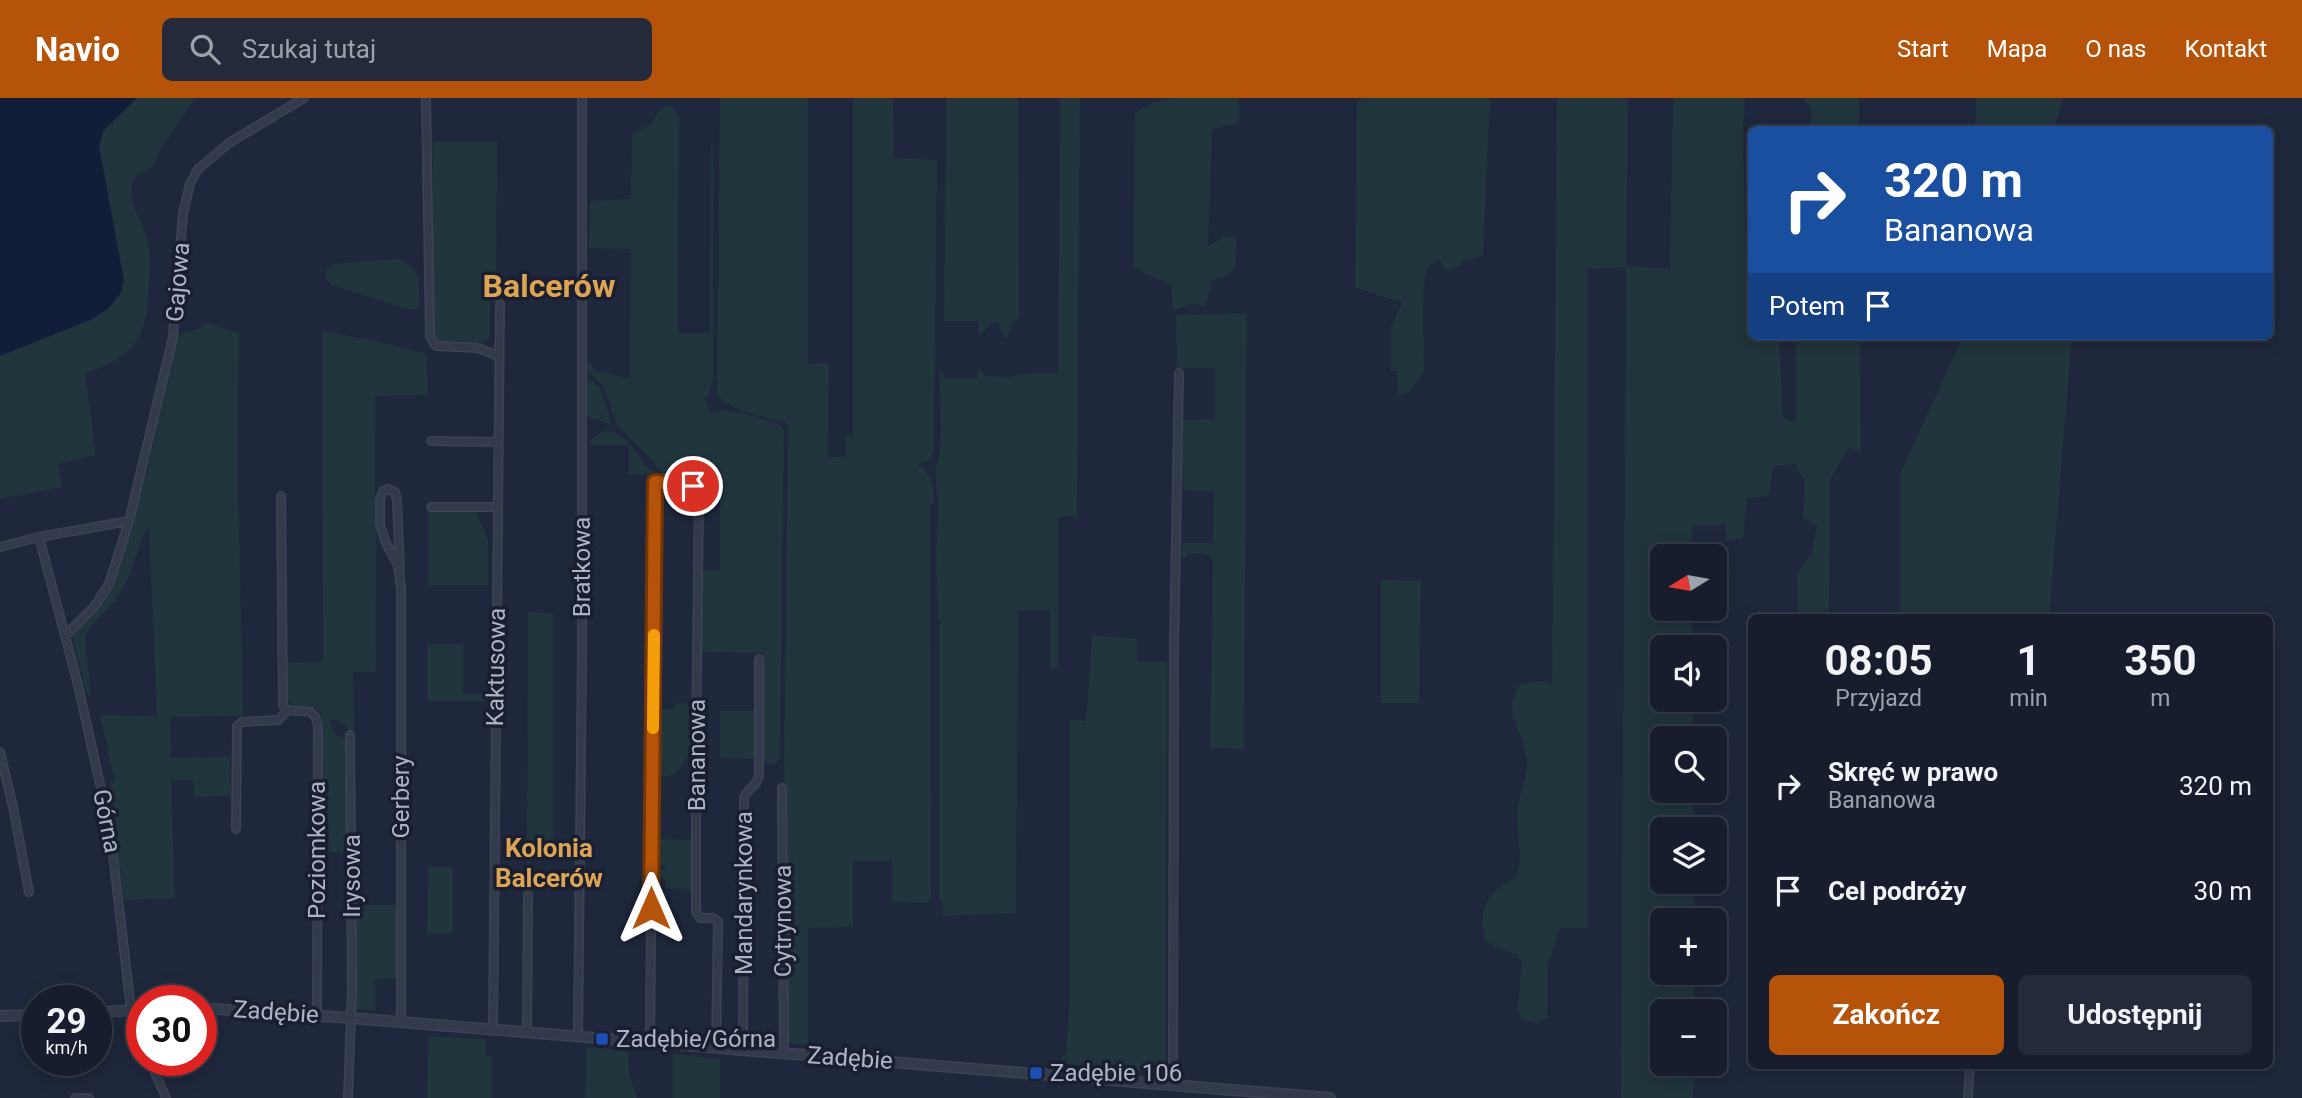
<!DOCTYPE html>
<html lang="pl">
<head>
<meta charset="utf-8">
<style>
  body { margin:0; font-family:Roboto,sans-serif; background:#242a39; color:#f1f3f6; height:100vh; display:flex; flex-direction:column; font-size:26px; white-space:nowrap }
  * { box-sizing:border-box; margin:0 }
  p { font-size:23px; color:#9ea2aa }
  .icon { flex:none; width:38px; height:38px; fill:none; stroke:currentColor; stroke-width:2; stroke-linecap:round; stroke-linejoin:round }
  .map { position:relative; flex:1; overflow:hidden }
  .details { position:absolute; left:1748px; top:516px; width:525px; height:455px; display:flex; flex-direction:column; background:#171d2d; border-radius:10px; box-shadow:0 4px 18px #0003,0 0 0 2px #363b49 }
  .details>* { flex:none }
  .top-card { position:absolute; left:1748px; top:28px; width:525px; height:214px; border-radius:10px; box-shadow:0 4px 18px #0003,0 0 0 2px #363b49; background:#1a4fa0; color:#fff; overflow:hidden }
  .needle { width:46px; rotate:259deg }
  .tools { position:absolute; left:1650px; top:446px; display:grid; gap:14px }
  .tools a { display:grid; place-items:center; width:77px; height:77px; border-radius:10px; background:#171d2d; box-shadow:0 4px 18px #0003,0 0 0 2px #363b49; font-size:35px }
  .speed { position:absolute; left:21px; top:887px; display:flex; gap:14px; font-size:35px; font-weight:700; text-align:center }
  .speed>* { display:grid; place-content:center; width:91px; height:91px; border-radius:50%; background:#171d2d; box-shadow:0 4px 18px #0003,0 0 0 2px #363b49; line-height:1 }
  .speed small { font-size:18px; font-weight:400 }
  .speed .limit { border:10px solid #d22; background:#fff; color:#111 }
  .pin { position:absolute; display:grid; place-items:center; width:60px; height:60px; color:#fff; margin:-30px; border:4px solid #fff; border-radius:50%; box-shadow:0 2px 7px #0007 }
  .me { position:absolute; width:77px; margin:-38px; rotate:0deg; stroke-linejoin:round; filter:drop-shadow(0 0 5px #0008) }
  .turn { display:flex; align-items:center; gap:24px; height:147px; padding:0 21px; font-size:32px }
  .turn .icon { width:91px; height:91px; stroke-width:2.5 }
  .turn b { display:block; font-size:49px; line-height:60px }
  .then { display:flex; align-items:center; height:66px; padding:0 21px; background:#0003; gap:14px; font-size:26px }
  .eta { display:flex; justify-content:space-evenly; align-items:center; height:119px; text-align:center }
  .eta b { font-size:42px; font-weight:700; line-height:49px }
  .cta { display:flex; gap:14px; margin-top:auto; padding:14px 21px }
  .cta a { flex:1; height:80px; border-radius:10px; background:#b45309; color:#fff; font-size:28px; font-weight:700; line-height:80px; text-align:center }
  .cta a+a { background:#242a39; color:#f1f3f6 }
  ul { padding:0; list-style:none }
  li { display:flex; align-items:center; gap:21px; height:105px; padding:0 21px }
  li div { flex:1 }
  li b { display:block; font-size:26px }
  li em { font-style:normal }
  header { display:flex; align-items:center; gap:42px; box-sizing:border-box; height:98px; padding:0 35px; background:#b45309; color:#fff }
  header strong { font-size:33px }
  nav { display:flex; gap:38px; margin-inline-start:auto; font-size:24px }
  .search { width:490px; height:63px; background:#242a39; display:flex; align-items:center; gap:18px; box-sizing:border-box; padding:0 24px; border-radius:10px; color:#9ea2aa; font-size:26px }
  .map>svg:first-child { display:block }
  .green { fill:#21353d }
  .water { fill:#121d3a }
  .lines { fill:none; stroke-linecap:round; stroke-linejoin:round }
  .minor-casing { stroke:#3d4355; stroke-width:10 }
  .tertiary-casing { stroke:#3d4355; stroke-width:12 }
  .minor { stroke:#333a4c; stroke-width:7 }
  .tertiary { stroke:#333a4c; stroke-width:9 }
  .route-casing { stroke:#753606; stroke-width:18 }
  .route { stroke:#b45309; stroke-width:12 }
  .slow { stroke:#f59e0b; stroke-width:12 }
  .transit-dot { fill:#1a4fb4; stroke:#191f30; stroke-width:2.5 }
  .labels { text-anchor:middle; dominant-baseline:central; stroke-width:7; stroke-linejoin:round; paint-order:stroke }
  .street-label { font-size:24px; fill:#aeb4c8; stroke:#191f30 }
  .poi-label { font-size:24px; fill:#aeb4c8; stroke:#191f30; text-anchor:start }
  .neighbourhood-label { font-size:26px; font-weight:bold; fill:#dda454; stroke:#191f30 }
  .district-label { font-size:32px; font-weight:bold; fill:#dda454; stroke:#191f30 }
</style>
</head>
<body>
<header>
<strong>Navio</strong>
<div class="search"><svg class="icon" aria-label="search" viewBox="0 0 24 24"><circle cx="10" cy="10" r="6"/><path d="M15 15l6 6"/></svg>Szukaj tutaj</div>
<nav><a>Start</a><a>Mapa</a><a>O nas</a><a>Kontakt</a></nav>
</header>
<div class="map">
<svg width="2302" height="1000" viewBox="0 0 2302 1000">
  <rect width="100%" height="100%" fill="#1f273c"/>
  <path class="green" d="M0,0H195L159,54L153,69C144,73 135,76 132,85C127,103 141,120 146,136C151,152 150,168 149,184C148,236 136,260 85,275L96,357L58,366L62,389L0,401Z
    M720,0H808V266L829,265L828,359H846V336L853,337V0H893L894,60L937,62L934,353L929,362L918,366C933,379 933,385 934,405L930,407L931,801L927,805L892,804V763H853V829L808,830V947L787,945L784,662L788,328L784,324C763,318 732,315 717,297Z
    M946,0H1018L1019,219L1012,226L1006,242L998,224H994L979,236L978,223H944Z
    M1060,0H1080L1077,419L1066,418L1058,421V569H1050V512H1018L1016,815L943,818V806L939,801V529L941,523L938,522L936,461L938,405L935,370L939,359L941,334L939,278L943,272V280H977L978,267L980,273L986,278L1010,279L1019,276L1058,275Z
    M1171,0H1239V24L1212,32L1208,148L1224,139L1237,140L1235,171L1223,179L1211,183L1206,208L1191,206L1173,213L1171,187L1134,170L1135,15L1153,5Z
    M1361,0H1490L1483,158L1465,162L1455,170L1448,173L1438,161L1426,172L1423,197L1424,274L1409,295L1398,297L1397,273H1391V229L1402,205L1355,189L1357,4H1361Z
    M1557,0H1628L1626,168L1670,171L1673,0H1745L1743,35L1746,155L1752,164V238H1779L1783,319L1796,325V238H1860L1861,353L1848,350L1830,382L1829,520H1798L1797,476L1812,454L1817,427L1803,420L1805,382L1800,377L1796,366L1773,368L1769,398L1747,400L1743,440L1727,443L1725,427L1692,428V458H1662V511H1692V549L1662,550V602H1693V640H1662V693H1693V731L1662,732V784H1693L1694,822H1662V875H1694V913L1662,914V966H1694L1693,1000H1621L1626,169L1588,171V830H1560L1548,867L1547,919L1539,926L1521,920L1518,910L1522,865L1517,856L1498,850L1485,842C1477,813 1488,791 1516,780C1525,756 1515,734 1518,709C1520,695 1527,681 1527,667C1528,646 1512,629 1512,609C1512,602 1516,595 1518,588C1530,584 1542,580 1552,587Z
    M1803,0H1859V31H1812L1810,10Z
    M1976,0H2063L2054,31L1975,32Z
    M666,8L672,9L679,19L678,235H710L711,39L713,58V280L709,297L704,300L711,315C730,307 759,321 779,326L784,331L780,661L775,665L768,666L763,661V555L700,554L701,473L720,472V371L701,370V382L686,372L663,376L650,360L617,327L603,288L585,271V267L589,264L595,272L630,281L631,151L589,150L590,103L631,101L632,35C639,32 645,31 650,26C657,20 656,12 666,8Z
    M433,44H497L496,204H490V238L483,245H440L433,238Z
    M397,161C415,167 419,176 419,195C420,201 420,205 417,211L411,212L331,187L326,181L327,170L334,166Z
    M1247,215L1244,651L1210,650L1213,462L1206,456L1190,455L1182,462V445H1213L1214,393L1183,392V322L1215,321V270H1177L1176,217Z
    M206,225L239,235L238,374L243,618L170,619L171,660L230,659L231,698L194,699L193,682H171L175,800L124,802L110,684H115L100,617L157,618L149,429L145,433C136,456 131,481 116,501C106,515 90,524 85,541L91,601L86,593L72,538L99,509L114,484L147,374L177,240C187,231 196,235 206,225Z
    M322,233L376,243L426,256L428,297L375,298L376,571L375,574H353L354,639L345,627L335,621L329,623L337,638L347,641L348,717L344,742L349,754H324L321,744V730L324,719V711L321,705L323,668C317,651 331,624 316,609L296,608L286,602L284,565L323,564Z
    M1963,238H2072L2049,520H1900V376Z
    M588,281L598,287L601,292L612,327L589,319L585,315V282Z
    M609,332C629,338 640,361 653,376H629V347H589L594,338Z
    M428,412H475L488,441V487H428Z
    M1381,482L1421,483L1419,605H1381Z
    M528,514L553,515V761L531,762L530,796H527Z
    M1092,537L1137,541V564H1167L1166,976L1056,965L1066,955L1070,899V621L1086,623Z
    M427,546H463V596L487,595V603H427Z
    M675,605L695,606C694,618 695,632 693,645C691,658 667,695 656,671L654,611H675Z
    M720,613H755V661L720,660Z
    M658,741L694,742V791L663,790L667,784L658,777L657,773L660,771L669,773L657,764L663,751Z
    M428,769H453V835L427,836Z
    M355,807H399L400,880L375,881V913L355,911Z
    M428,938L486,941V957L492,958V1000H427Z
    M586,949L628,953L629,975L637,1000H585Z
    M673,956L720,961V1000H673Z"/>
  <path class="water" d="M0,0H137L103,33L99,48L124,183L120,196L108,211L90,222L0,258Z"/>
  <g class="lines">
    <g class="minor-casing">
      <path id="minor" d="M426,0L430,238L434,246L437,248L477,250L499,258
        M431,343L498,344
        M281,398L283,607L287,612L311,614L316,620L318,627L317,917
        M431,409H498
        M39,439L78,587L110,731L131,912
        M0,449L39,439L129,423
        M400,474L397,402L395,394L388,391L383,393L380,401V427L386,445L398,467L401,490V924
        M66,537L94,509L109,486L129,423L173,239L183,115L190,86L198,71L229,45L304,0
        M0,654L13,709L29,794
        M782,690L784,955
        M236,731L237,628L242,624L279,622L287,612
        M493,931L500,206
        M527,934L528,797
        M578,938L582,555V0
        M650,944L655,384L693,388L697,390L699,397L696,649V814L700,820H713L718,824L716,950
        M743,952L744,700C746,691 757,689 759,678V561
        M153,962L155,975L166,1000
        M1173,987L1174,551L1179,275
        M75,1000H89
        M348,1000L352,890L350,637
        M1968,1000L1970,968"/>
    </g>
    <g class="tertiary-casing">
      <path id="tertiary" d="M201,910L351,920L1330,1000
        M96,914L142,912
        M0,918L37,917"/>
    </g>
    <use href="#minor" class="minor"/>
    <use href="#tertiary" class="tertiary"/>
  </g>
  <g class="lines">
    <g class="route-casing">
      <path id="route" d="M651,810L655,384L693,388"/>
    </g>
    <use href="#route" class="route"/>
    <path class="slow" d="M653,630L654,537"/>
  </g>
  <g class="transit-dot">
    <rect x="595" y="934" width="14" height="14" rx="3.5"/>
    <rect x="1029" y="968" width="14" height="14" rx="3.5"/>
  </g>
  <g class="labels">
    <g class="street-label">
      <text transform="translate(178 184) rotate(-85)">Gajowa</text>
      <text transform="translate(582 469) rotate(-90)">Bratkowa</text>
      <text transform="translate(496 569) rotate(-89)">Kaktusowa</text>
      <text transform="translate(697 657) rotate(-90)">Bananowa</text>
      <text transform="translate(401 699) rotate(-90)">Gerbery</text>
      <text transform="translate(107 723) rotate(79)">Górna</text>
      <text transform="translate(317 752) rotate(-90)">Poziomkowa</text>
      <text transform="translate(352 778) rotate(-90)">Irysowa</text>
      <text transform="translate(744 795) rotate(-90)">Mandarynkowa</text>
      <text transform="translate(783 823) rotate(-90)">Cytrynowa</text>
      <text transform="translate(276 914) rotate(4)">Zadębie</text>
      <text transform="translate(850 960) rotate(4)">Zadębie</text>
    </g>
    <g class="poi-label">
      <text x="616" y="941">Zadębie/Górna</text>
      <text x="1050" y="975">Zadębie 106</text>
    </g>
    <g class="neighbourhood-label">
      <text x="549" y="750">Kolonia<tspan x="549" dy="30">Balcerów</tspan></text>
    </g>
    <g class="district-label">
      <text x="549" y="188">Balcerów</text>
    </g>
  </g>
</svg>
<div class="tools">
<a><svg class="needle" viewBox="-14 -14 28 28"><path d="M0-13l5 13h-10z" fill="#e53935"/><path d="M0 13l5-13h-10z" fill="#9ea2aa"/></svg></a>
<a><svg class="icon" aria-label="sound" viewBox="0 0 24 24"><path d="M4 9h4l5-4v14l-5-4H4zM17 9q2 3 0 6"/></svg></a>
<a><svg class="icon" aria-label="search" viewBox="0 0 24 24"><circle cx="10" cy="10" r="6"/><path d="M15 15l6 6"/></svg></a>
<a><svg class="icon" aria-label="layers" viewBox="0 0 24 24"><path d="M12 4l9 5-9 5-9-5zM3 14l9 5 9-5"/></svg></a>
<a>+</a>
<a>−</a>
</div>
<div class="speed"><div>29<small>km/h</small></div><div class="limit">30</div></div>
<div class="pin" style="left:693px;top:388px;background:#d93025"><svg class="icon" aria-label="arrive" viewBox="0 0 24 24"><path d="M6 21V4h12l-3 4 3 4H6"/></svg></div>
<svg class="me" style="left:651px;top:810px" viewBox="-20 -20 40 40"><path d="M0-17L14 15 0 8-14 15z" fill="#b45309" stroke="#fff" stroke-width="4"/></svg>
<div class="top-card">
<div class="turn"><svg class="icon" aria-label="right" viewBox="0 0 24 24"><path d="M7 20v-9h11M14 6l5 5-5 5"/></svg><div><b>320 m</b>Bananowa</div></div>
<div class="then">Potem<svg class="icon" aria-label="arrive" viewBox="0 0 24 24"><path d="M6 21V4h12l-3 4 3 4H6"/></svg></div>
</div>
<section class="details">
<div class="eta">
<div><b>08:05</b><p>Przyjazd</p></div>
<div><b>1</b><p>min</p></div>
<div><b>350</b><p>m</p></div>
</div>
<ul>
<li><svg class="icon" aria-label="right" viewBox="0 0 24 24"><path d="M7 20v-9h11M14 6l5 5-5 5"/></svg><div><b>Skręć w prawo</b><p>Bananowa</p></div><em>320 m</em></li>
<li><svg class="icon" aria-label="arrive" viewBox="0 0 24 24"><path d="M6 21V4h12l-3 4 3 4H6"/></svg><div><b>Cel podróży</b></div><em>30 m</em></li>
</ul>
<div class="cta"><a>Zakończ</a><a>Udostępnij</a></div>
</section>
</div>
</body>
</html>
